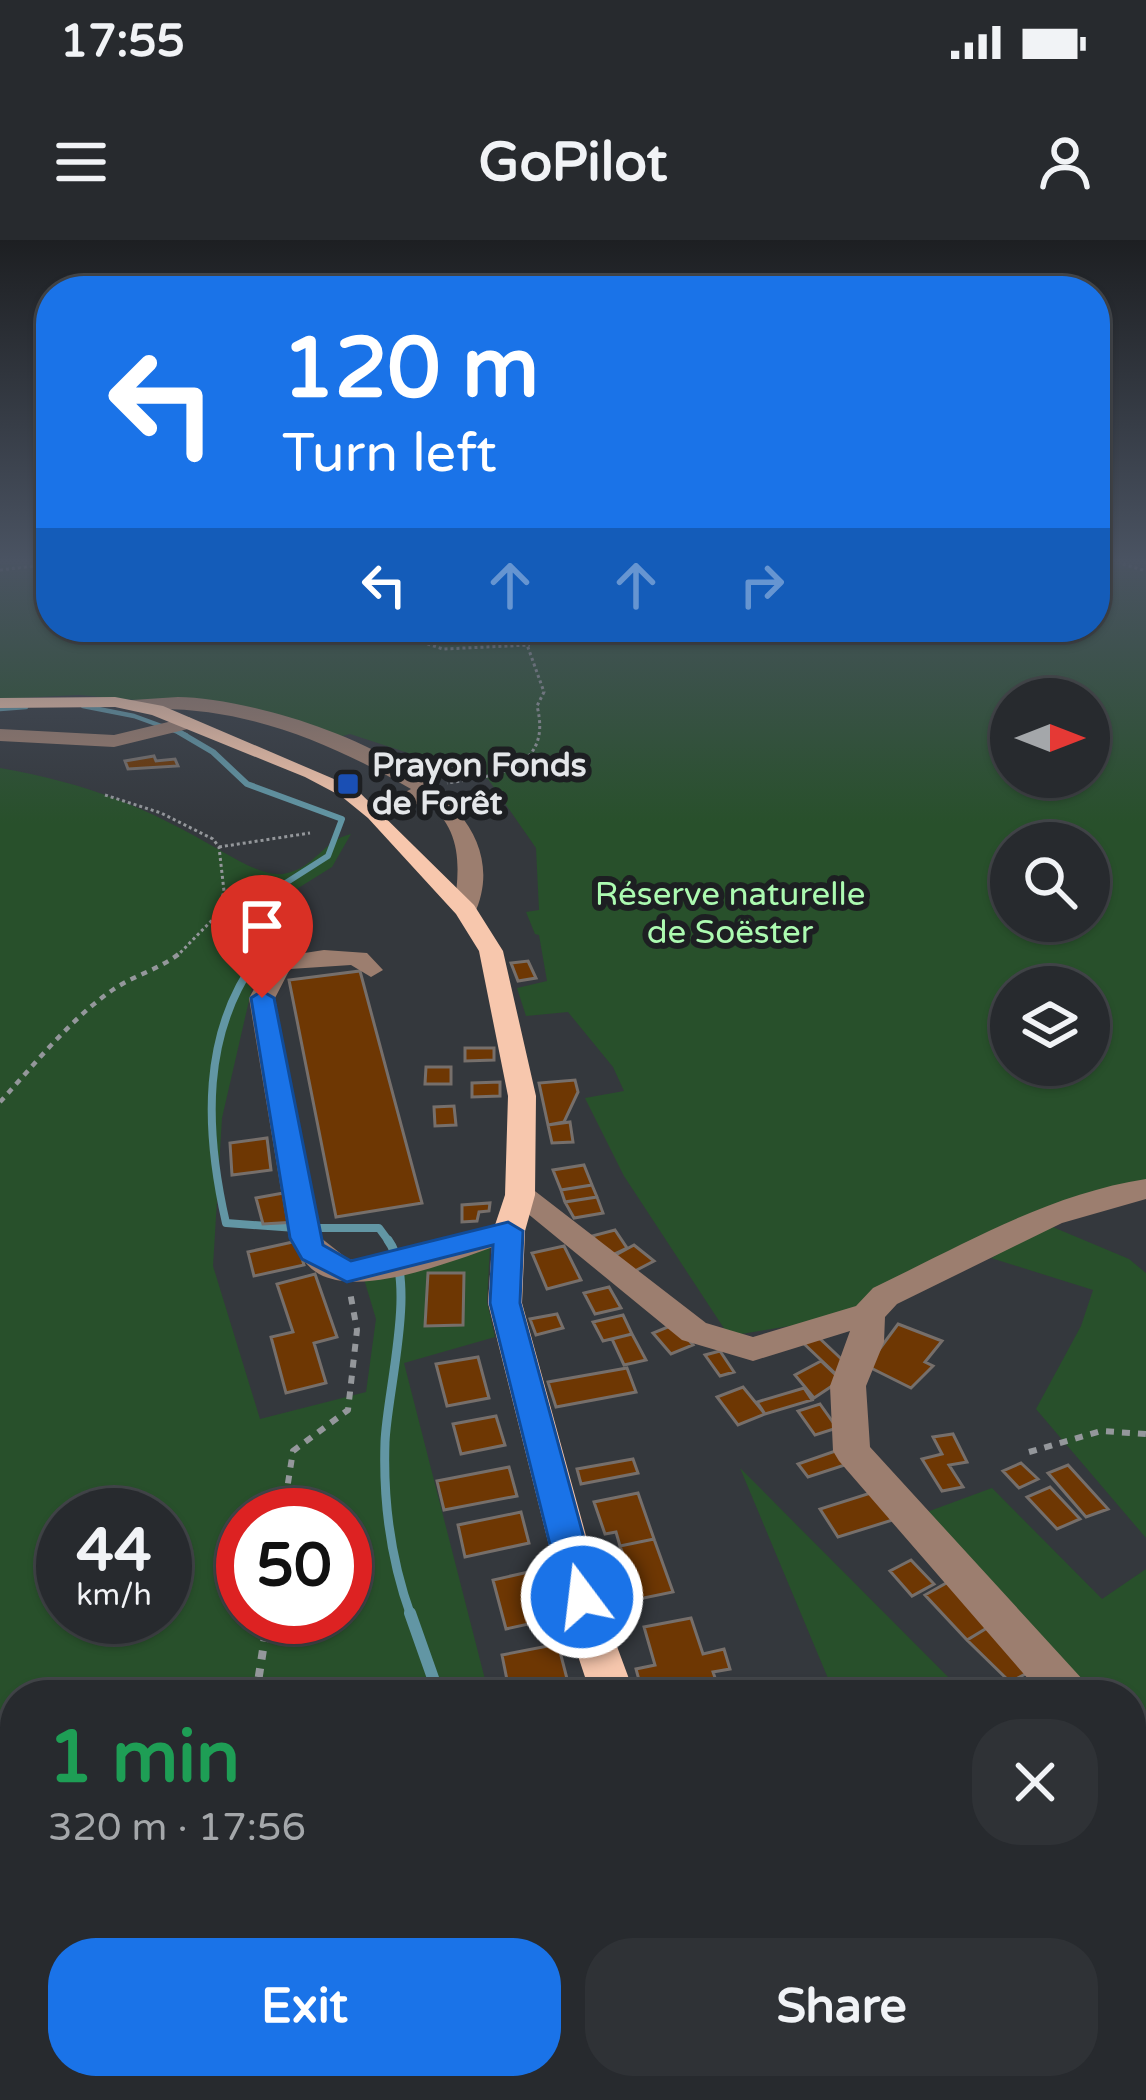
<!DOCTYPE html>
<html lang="en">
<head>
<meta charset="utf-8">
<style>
  body { margin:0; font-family:"Varela Round",sans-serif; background:#2f3236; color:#f1f3f6; height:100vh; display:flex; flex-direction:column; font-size:45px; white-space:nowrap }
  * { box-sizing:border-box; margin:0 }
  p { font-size:39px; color:#a4a7aa }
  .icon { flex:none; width:66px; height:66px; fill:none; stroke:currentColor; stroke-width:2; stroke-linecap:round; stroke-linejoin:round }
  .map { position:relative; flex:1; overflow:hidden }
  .panel { position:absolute; left:0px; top:1440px; width:1146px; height:420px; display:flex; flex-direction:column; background:#272a2e; border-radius:48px 48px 0 0; box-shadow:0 3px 9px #0004,0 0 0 3px #43464a }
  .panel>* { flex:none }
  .hud { position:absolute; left:36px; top:36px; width:1074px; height:366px; border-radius:48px; box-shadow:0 3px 9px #0004,0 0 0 3px #43464a; background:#1a73e8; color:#fff; overflow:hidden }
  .needle { width:78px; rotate:90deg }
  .tools { position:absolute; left:990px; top:438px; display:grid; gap:24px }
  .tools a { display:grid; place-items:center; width:120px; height:120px; border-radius:50%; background:#272a2e; box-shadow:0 3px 9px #0004,0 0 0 3px #43464a; font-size:60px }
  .speed { position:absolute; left:36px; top:1248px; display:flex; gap:24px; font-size:60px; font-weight:700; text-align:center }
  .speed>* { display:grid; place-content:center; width:156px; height:156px; border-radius:50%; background:#272a2e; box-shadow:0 3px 9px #0004,0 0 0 3px #43464a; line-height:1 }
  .speed small { font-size:30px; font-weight:400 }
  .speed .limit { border:18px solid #d22; background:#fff; color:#111 }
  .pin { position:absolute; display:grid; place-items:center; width:102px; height:102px; color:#fff; margin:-123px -51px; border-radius:50% 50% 50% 0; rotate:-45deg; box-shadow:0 0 12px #0007 }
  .pin .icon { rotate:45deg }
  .me { position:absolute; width:132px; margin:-66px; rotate:345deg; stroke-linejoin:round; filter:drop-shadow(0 0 9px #0008) }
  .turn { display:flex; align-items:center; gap:42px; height:252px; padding:0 48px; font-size:54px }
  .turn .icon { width:156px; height:156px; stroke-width:2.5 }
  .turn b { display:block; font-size:84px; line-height:102px }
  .lanes { display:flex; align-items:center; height:114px; padding:0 48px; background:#0003; justify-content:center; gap:60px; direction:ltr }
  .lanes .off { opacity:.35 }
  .round { display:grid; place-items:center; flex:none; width:126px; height:126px; border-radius:48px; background:#2f3236 }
  .head { display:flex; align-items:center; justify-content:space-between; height:204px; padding:0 48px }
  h1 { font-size:72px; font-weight:800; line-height:90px; color:#1e9e55 }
  .cta { display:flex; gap:24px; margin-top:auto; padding:24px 48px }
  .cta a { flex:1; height:138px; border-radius:48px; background:#1a73e8; color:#fff; font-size:48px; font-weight:800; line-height:138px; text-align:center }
  .cta a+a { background:#2f3236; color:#f1f3f6 }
  .status { display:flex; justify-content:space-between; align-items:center; height:84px; padding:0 60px; background:#272a2e; direction:ltr }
  .status svg { height:33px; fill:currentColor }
  header { display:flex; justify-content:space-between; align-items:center; height:156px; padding:0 48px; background:#272a2e; font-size:54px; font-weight:800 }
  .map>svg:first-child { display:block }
  .green { fill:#28502b; fill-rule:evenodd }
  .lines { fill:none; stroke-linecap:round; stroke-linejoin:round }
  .stream-far4 { stroke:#6296a4; stroke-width:4.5 }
  .stream-far3 { stroke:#6296a4; stroke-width:6 }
  .stream-far2 { stroke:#6296a4; stroke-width:8 }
  .stream-far1 { stroke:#6296a4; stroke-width:9 }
  .stream { stroke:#6296a4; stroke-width:12 }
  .building { fill:#6e3703; stroke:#766f6b; stroke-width:3 }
  .path-far3 { stroke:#94979b; stroke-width:3; stroke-dasharray:3 3; stroke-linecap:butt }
  .path-far2 { stroke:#94979b; stroke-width:4.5; stroke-dasharray:6 6; stroke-linecap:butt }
  .path-far1 { stroke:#94979b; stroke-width:6; stroke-dasharray:8 8; stroke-linecap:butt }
  .path { stroke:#94979b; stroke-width:8; stroke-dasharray:9 9; stroke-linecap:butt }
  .minor { fill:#9c7e6f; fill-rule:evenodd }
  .major { fill:#f7c7ad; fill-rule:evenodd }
  .route { fill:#1a73e8; stroke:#114b97; stroke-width:3 }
  .transit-dot { fill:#1a4fb4; stroke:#1d1f22; stroke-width:4.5 }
  .labels { text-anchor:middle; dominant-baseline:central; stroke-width:12; stroke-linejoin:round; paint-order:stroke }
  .far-poi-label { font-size:33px; font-weight:bold; fill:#e4e6e9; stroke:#1d1f22; text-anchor:start }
  .far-park-label { font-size:33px; fill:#acfbb1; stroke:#1d1f22 }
</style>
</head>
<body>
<div class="status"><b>17:55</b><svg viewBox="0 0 49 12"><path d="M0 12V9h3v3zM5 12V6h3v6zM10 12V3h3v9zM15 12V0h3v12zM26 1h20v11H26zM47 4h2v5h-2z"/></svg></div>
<header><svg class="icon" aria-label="menu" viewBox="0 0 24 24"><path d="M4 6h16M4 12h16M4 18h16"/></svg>GoPilot<svg class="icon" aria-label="person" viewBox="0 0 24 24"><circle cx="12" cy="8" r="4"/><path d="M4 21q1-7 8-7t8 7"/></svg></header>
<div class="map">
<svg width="1146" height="1860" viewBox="0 0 1146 1860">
  <rect width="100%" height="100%" fill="#34383d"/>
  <path class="green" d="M0,324H51V387H1095V324H1118L1146,332V948H1109L827,1080L729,1096L624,936L585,858L624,851L613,827L568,772L526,776L517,748L547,741L539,695L535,694L526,672L539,670L536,608L488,539L350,494L331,499L294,486L147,461L79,455L0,459ZM1011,459H1089V537H1011ZM1011,603H1089V681H1011ZM1011,747H1089V825H1011Z
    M0,528C90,544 144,566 223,612C239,621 264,636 283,634C315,629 323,600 351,594L332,627L271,665L222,878L213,1026L260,1179L366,1152L376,1079L364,1039L490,1005L487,1062L495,1097L404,1123L489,1455H15V1845H589L593,1860H0ZM63,1275H165V1377H63ZM243,1275H345V1377H243Z
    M1048,985L1129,1019L1146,1033V1298L1036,1169L1081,1086L1093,1050L991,1018Z
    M740,1228L966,1455H835Z
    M992,1248L1102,1359L1146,1329V1480L1131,1466V1455H1119L1105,1443L1073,1450L916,1276Z
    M1146,1600V1860H1138L1137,1833L1131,1831V1601Z"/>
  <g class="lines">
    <path class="stream-far4" d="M83,466L134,476L186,495
      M0,469L26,467"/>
    <path class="stream-far3" d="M179,492L213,512L247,544L342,579L328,616L270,653L285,681L258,716"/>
    <path class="stream-far2" d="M261,713C200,791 205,891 226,983L296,988
      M311,988H379L390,1003"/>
    <path class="stream-far1" d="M388,1000C418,1040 387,1151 385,1202C383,1261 391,1321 411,1376"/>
    <path class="stream" d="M410,1373L439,1455
      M554,1845L560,1860"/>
  </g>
  <path class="building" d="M154,516L156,521L175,519L178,526L128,529L125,521Z
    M528,721L536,738L518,741L511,723Z
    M360,731L422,963L336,977L289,740Z
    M465,808H494V820L465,821Z
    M426,827H451V844H425Z
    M575,840L578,852L564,882L548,885L539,843Z
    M500,842V856L472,857V843Z
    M454,866L456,885L435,886L434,867Z
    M570,882L573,902L552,903L548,885Z
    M267,898L271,930L232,935L230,903Z
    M584,925L592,945L561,950L553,930Z
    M592,945L597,957L565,962L561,950Z
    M289,952L296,982L263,984L256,958Z
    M597,957L603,973L574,978L565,962Z
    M490,963L489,971L479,972L477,981L462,982V965Z
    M615,990L627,1008L610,1016L592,996Z
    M297,1001L304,1025L254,1036L248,1012Z
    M634,1005L654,1021L631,1033L612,1017Z
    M564,1006L581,1040L547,1049L532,1013Z
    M428,1033H464L463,1085L425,1086Z
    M315,1034L337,1097L314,1103L326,1143L286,1153L271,1097L293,1092L277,1044Z
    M609,1047L621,1068L595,1074L584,1053Z
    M557,1074L563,1088L536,1095L530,1079Z
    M623,1075L632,1094L603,1101L593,1082Z
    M675,1084L693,1105L671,1114L653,1093Z
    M898,1084L942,1101L925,1122L933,1126L911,1148L867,1126Z
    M632,1094L646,1120L624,1125L612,1099Z
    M815,1094L853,1130L839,1137L801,1101Z
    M720,1111L734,1132L720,1136L705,1115Z
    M478,1117L489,1158L447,1166L436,1124Z
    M821,1121L841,1140L814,1158L795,1135Z
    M627,1128L636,1152L556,1167L548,1142Z
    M743,1147L765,1174L738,1185L717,1157Z
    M804,1148L812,1160L765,1174L757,1162Z
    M820,1164L837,1188L815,1195L798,1171Z
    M496,1176L505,1205L461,1214L453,1184Z
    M953,1194L967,1222L949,1225L963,1247L942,1251L922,1219L942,1214L933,1197Z
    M841,1209L851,1223L808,1237L798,1224Z
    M633,1219L638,1233L581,1244L577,1229Z
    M1021,1223L1038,1239L1019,1248L1003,1231Z
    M1068,1225L1108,1269L1086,1277L1048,1233Z
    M509,1227L517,1256L444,1270L437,1241Z
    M1050,1247L1080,1279L1057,1289L1027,1257Z
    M880,1250L899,1278L838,1297L820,1269Z
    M638,1253L654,1299L620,1306L616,1292L605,1294L594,1262Z
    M521,1272L529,1303L465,1317L458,1285Z
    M654,1299L673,1352L629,1361L616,1325L626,1323L620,1306Z
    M911,1320L934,1344L912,1356L890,1331Z
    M533,1331L547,1380L506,1389L493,1340Z
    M950,1341L992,1385L967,1400L925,1355Z
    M691,1378L703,1414L724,1409L730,1429L713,1432L721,1455H643L636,1429L655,1425L644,1387Z
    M992,1385L1033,1430L1010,1442L967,1400Z
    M558,1404L571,1454L510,1455L502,1415Z
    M1146,1701V1741L1131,1724V1712Z
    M613,1845H667L617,1860Z
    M828,1845H881L887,1860H815L811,1850Z
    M1066,1845H1128L1125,1860H1063Z"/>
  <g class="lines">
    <path class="path-far3" d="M1123,324L1146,331
      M0,330L51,324
      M376,387L443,409L530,405
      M396,387L455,388L525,399L544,452L537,466C553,529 496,536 447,543
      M105,555L161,573L213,599L219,607L224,651L218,674L177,716
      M219,607L310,593"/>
    <path class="path-far2" d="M0,862C35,824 71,778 114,749C135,735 160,729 180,713"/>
    <path class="path-far1" d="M1029,1212L1101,1191L1146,1194
      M283,1275L293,1211L348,1170L357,1090L350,1052"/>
    <path class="path" d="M256,1455L268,1377
      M0,1766L15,1769
      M194,1860L196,1845"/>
    <path class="minor" d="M178,457C272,458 536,540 474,675H458L454,670C460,625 463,590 424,559L407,571L375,580L365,574L411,549C325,499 233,462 132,470L123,465L132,460Z
      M189,477L198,483L196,487L114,507L0,501V489L114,495Z
      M324,710L367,713L383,730L371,737L351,725L290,729L275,758L321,998L349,1020L406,1011L509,981L520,984L525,991L520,998C470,1013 368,1060 319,1034C305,1026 297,1011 289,998L249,758L272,718Z
      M1146,939V959L1062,983L897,1064L885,1077L884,1102L866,1146L870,1207L1084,1441L1091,1455H1042L839,1221L833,1211L830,1146L850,1091L753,1121L682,1100L505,955L520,945L531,948L706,1083L753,1097L856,1066L873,1048C961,1006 1048,954 1146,939Z
      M1131,1504L1146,1510V1563L1131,1558Z"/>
    <path class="major" d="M115,457L163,466L355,548L474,665L503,711L536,856L535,955L525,991L522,1063L615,1401L635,1455H591L573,1401L488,1063L493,991L505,955L508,856L479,711L456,674L368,578L341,556L305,537L152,475L115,467L0,468V458Z
      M715,1845H769L773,1860H719Z"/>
  </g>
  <linearGradient id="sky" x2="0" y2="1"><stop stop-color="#1d1f22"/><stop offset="0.55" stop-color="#4a5362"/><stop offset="1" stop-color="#4a5362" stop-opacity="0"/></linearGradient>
  <rect width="1146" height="584" fill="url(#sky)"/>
  <path class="route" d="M262,751L274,758L323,1005L351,1021L508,982L523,991L520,1063L600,1357L595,1368L582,1372L569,1368L563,1357L490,1063L493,1005L347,1042L302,1019L290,998L251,758Z"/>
  <rect class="transit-dot" x="336" y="532" width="24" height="24" rx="6"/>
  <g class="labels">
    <g class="far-poi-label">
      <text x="372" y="525">Prayon Fonds<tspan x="372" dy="38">de Forêt</tspan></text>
    </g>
    <g class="far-park-label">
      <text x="730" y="654">Réserve naturelle<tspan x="730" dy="38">de Soëster</tspan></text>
    </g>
  </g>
</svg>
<div class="tools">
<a><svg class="needle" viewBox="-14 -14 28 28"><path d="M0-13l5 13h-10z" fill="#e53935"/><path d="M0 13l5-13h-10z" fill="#a4a7aa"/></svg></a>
<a><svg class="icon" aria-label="search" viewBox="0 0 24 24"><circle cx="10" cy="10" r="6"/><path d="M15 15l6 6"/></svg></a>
<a><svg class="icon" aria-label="layers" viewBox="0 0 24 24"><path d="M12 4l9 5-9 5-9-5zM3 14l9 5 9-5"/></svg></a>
</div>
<div class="speed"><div>44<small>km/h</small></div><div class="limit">50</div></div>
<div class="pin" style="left:262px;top:758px;background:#d93025"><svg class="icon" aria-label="arrive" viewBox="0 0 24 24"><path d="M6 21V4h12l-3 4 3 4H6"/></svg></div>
<svg class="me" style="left:582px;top:1357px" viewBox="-20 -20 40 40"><circle r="17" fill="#1a73e8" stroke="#fff" stroke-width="3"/><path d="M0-11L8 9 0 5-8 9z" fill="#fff"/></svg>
<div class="hud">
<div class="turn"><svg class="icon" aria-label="left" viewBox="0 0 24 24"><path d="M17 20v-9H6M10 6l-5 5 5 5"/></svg><div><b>120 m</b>Turn left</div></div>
<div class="lanes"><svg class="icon" aria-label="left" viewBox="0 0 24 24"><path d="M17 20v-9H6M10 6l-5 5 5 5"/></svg><svg class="icon off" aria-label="ahead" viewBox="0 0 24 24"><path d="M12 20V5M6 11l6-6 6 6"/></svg><svg class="icon off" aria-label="ahead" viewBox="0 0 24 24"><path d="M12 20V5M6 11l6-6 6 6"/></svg><svg class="icon off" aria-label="right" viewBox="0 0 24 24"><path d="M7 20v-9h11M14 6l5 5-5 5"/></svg></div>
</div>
<section class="panel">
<div class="head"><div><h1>1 min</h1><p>320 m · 17:56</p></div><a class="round"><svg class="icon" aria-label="close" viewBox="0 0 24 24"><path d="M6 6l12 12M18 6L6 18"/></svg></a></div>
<div class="cta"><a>Exit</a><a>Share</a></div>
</section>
</div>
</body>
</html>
